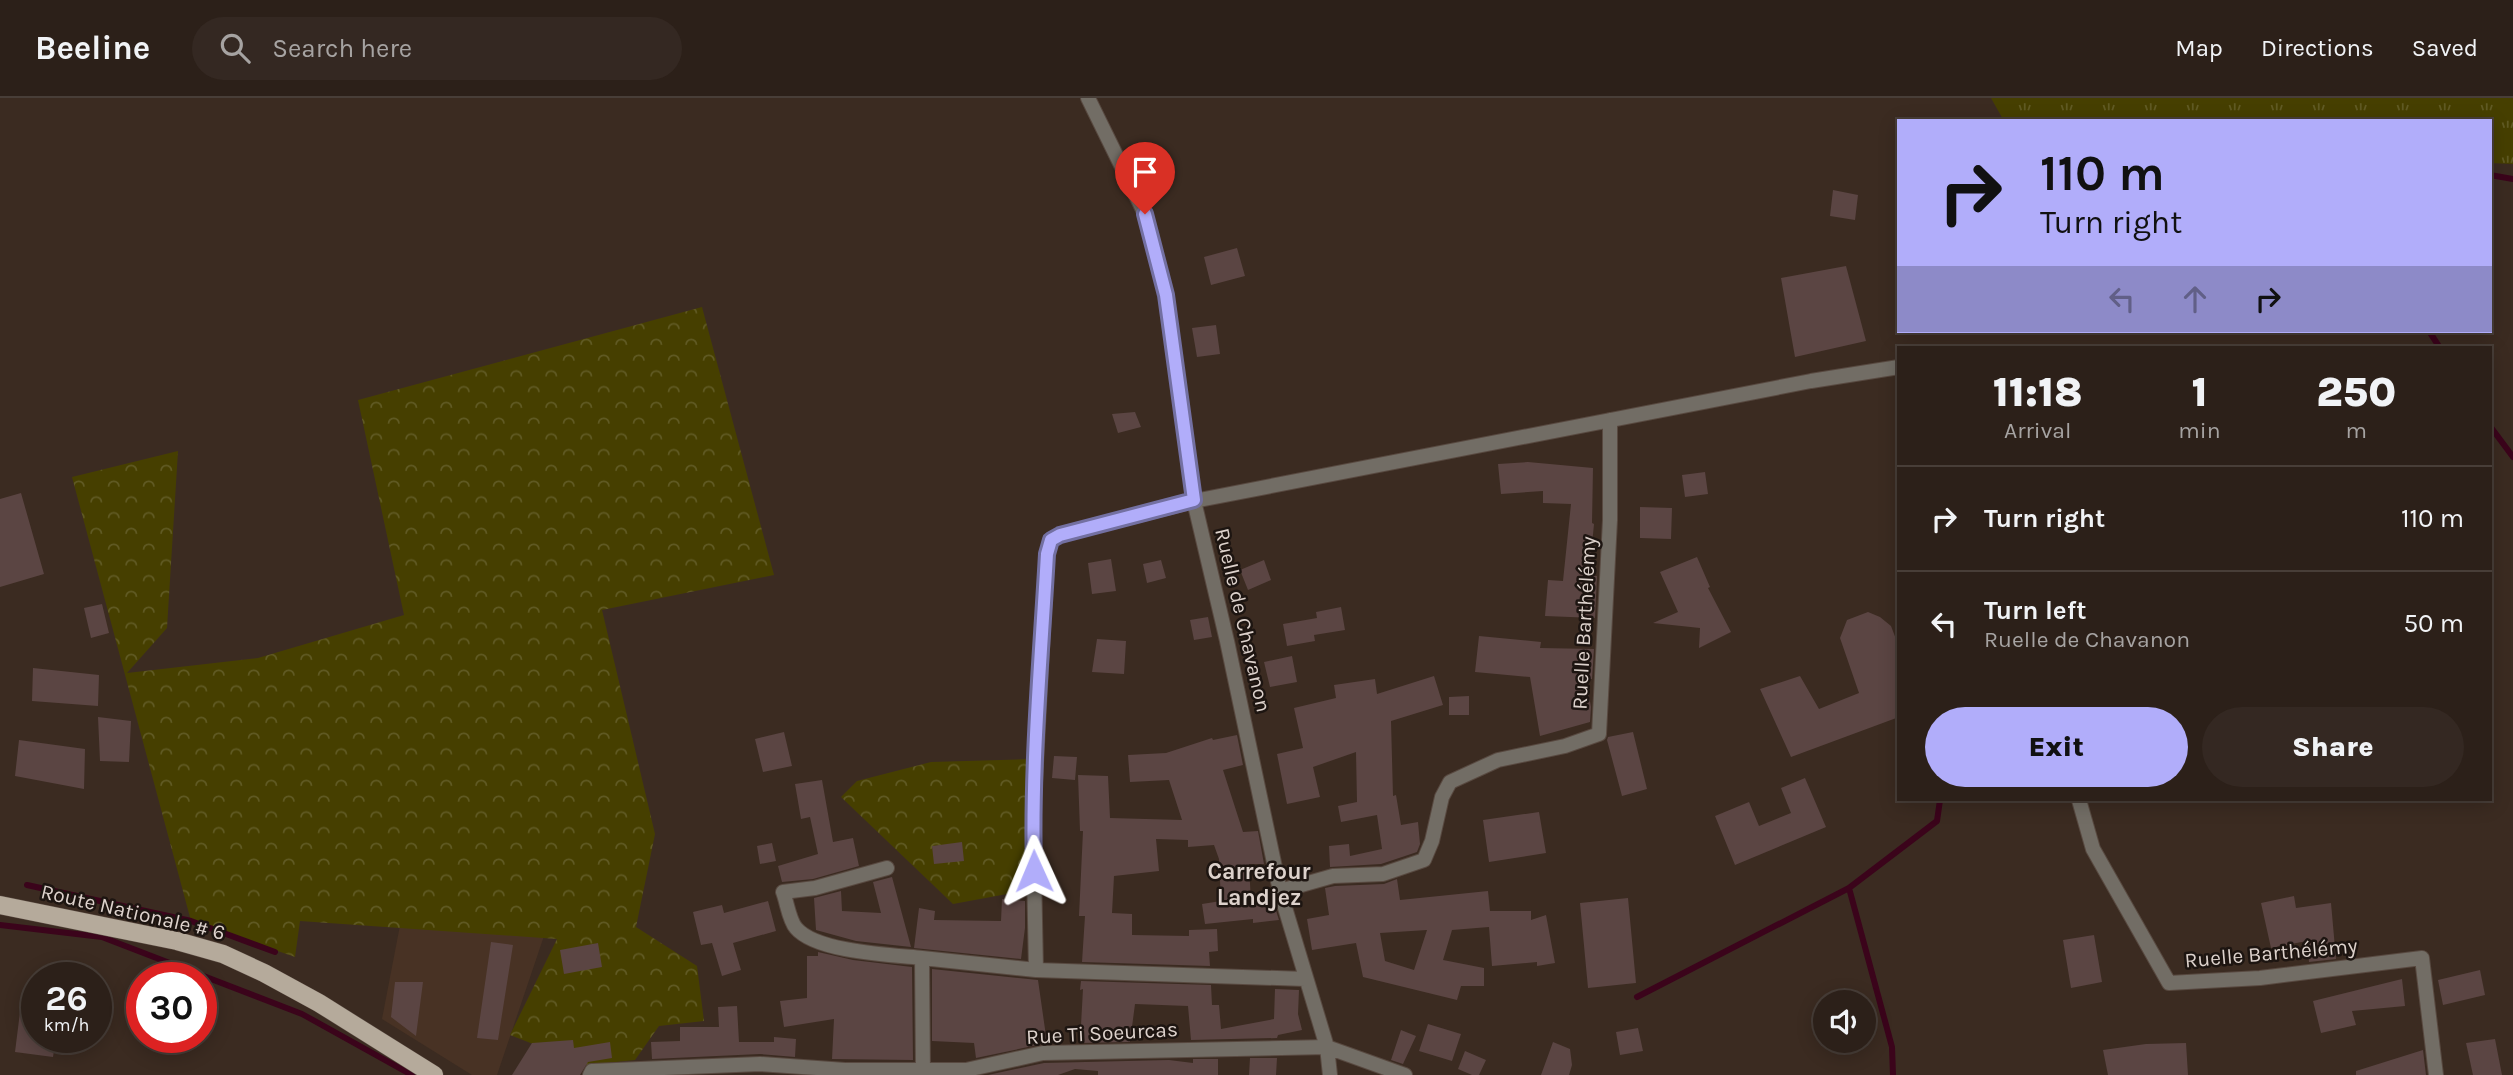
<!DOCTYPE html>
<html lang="en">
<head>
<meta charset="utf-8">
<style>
  body { margin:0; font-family:Karla,sans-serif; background:#342822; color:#f1f3f6; height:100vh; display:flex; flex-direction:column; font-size:26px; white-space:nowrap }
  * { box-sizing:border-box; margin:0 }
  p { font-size:23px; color:#a6a3a2 }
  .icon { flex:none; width:38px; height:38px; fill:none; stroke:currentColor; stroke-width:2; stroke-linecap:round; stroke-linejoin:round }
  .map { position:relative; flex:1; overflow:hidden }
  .drawer { position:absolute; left:1897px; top:248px; width:595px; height:455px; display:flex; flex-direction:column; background:#2c2019; border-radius:0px; box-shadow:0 4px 18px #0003,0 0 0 2px #483e38 }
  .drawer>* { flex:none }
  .top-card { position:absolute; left:1897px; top:21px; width:595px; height:214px; border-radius:0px; box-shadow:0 4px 18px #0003,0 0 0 2px #483e38; background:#b1adfa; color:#111; overflow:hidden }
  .fabs { position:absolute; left:1813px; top:892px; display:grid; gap:14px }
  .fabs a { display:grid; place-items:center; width:63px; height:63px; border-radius:50%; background:#2c2019; box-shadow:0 4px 18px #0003,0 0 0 2px #483e38; font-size:35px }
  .speed { position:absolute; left:21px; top:864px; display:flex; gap:14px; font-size:35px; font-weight:700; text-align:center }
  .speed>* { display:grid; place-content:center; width:91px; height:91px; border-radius:50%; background:#2c2019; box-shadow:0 4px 18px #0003,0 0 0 2px #483e38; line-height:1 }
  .speed small { font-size:18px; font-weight:400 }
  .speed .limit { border:10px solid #d22; background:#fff; color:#111 }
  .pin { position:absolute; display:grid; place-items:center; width:60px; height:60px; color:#fff; margin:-72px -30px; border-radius:50% 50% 50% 0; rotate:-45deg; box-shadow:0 0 7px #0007 }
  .pin .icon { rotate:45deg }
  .me { position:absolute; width:77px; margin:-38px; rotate:359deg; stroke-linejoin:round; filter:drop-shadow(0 0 5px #0008) }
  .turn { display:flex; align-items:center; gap:24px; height:147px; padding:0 28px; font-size:32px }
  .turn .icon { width:91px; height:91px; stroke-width:2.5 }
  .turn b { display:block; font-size:49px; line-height:60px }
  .lanes { display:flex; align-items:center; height:66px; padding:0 28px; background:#0003; justify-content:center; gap:35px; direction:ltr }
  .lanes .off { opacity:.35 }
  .eta { display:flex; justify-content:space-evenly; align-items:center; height:119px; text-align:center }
  .eta b { font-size:42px; font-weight:800; line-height:49px }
  .button { display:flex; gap:14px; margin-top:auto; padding:14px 28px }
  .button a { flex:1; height:80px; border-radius:42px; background:#b1adfa; color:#111; font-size:28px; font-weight:800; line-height:80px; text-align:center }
  .button a+a { background:#342822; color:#f1f3f6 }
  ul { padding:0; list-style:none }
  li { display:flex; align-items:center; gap:21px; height:105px; padding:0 28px; border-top:2px solid #483e38 }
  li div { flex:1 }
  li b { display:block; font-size:26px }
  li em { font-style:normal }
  header { display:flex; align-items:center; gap:42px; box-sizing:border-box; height:98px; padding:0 35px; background:#2c2019; border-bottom:2px solid #483e38 }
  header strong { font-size:33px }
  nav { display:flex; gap:38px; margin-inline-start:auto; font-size:24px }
  .search { width:490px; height:63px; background:#342822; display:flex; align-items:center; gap:18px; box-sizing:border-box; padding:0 24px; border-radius:38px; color:#a6a3a2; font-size:26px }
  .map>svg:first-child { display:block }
  .built { fill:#483224 }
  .forest { fill:url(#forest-crowns) }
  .park { fill:url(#park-tufts) }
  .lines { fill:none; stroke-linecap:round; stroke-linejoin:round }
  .stream { stroke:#3b041b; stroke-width:6 }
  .building { fill:#5b4543; fill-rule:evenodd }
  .street-casing { stroke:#584940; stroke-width:16 }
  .primary-casing { stroke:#584940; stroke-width:19 }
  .street { stroke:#726d65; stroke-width:14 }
  .primary { stroke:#b5aa9b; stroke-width:18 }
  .route-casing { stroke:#7370a2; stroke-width:18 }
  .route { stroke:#b1adfa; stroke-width:12 }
  .labels { text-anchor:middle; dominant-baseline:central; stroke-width:5; stroke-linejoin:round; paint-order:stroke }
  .street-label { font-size:21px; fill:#ddd2cc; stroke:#1d1511 }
  .neighbourhood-label { font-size:23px; font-weight:bold; fill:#ddd2cc; stroke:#1d1511 }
</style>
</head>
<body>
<header>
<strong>Beeline</strong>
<div class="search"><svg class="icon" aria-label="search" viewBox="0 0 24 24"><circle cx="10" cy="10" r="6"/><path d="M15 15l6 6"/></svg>Search here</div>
<nav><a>Map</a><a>Directions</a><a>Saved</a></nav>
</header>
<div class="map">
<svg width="2513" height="977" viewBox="0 0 2513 977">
  <defs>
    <pattern id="forest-crowns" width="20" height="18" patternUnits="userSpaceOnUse" patternTransform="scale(1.75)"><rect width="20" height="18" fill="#463f00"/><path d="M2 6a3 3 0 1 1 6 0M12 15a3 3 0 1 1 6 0" fill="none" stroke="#605a24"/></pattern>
    <pattern id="park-tufts" width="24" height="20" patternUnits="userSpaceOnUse" patternTransform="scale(1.75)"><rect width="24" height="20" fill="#463f00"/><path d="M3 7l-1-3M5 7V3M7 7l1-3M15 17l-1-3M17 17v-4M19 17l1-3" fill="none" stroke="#605a24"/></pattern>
  </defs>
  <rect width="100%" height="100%" fill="#3b2b21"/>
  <path class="built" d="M402,817L545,835L497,977H472L382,921Z"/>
  <path class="forest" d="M702,209L774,477L602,512L655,736L636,829L697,868L704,923L659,928L635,962L587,967L510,937L557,841L300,823L295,859L191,823L72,379L178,353L167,530L127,575L258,560L404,517L358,302Z
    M1033,661L1024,793L953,806L841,699L857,683L931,664Z"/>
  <path class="park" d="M1991,0H2513V66L2490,65V23H2004Z"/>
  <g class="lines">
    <path class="stream" d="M2490,77L2513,81
      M2429,233L2440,250
      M2490,328L2513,359
      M27,787L191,823L275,854
      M1849,790L1892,949L1893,977
      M0,827L102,839L302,916L412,977
      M1637,899L1849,790L1937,723L1940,702"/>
  </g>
  <path class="building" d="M1833,92L1858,97L1855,122L1830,118Z
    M1237,150L1245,178L1211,187L1204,159Z
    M1846,168L1866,243L1795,259L1781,180Z
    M1216,227L1220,256L1197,259L1192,230Z
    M1135,314L1141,329L1118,335L1112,316Z
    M1528,364L1593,370L1592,425L1594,426L1589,478H1597L1595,520L1545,518L1548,482L1563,483L1571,406L1543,405V393L1501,396L1498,366Z
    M1705,374L1708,396L1685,399L1682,377Z
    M21,395L44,476L0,489V401Z
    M1640,409L1672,410L1671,441L1640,440Z
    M1697,459L1710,489L1708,490L1731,534L1699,550L1700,530L1653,525L1678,514L1660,474Z
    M1111,461L1116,493L1092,496L1088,465Z
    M1161,462L1166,480L1147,485L1143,466Z
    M1264,462L1271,482L1248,492L1240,472Z
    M102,506L109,535L91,540L84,510Z
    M1341,509L1345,532L1314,537L1315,543L1287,548L1283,526L1317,520L1316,514Z
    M1868,514L1880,519L1891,528L1899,549V619L1791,659L1760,591L1800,578L1819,611L1859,595L1840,540L1847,522Z
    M1208,519L1212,539L1194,542L1190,522Z
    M1479,538L1541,544L1540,550L1594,551L1592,581H1586L1591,609L1590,624L1540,638L1530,579L1475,574Z
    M1097,541L1126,543L1124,576L1092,574Z
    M1292,558L1297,584L1270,589L1264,564Z
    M33,570L99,577L98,608L32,603Z
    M1434,578L1443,607L1391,623L1393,698L1396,697L1401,727L1418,724L1420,746L1417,754L1381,766L1330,769L1329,748L1349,746L1350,758L1382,751L1377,717L1341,724L1338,708L1357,704L1356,654L1313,669L1320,699L1287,706L1277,656L1303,650L1294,610L1336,600L1334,587L1375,581L1377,596Z
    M1469,598V617H1449V599Z
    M98,619L131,623L129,664L100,663Z
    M784,634L792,668L763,674L755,641Z
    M1633,634L1647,691L1622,698L1607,642L1608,639Z
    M1237,637L1243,667L1223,672L1243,734L1258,733L1264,766H1249L1251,805L1273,803L1279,822L1253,825V821L1205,826L1202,806L1221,803L1219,761L1214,747L1188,749V742L1156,741L1159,773L1114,778L1112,815L1132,816V837L1189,838V832L1217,831L1218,853L1209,854L1210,868L1082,864L1085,818H1079L1083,733H1080L1078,677L1108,678L1110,720L1182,722L1169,682L1130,684L1128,657L1166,655L1212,640L1213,642Z
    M19,642L85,651L84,691L15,678Z
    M1054,658L1077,659L1075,682L1052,680Z
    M1805,680L1826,729L1735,767L1715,718L1749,704L1759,728L1791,715L1781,690Z
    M822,682L833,744L853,740L859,768L813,781L782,784L778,768L818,756L810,719L801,721L795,686Z
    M1539,714L1546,755L1489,764L1483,722Z
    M962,744L964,763L934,766L932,748Z
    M772,745L776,763L760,766L757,748Z
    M892,779L911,849L856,843L816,832L814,800L841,793L842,813L881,815L873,784Z
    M1397,781L1400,802L1488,793L1490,813H1531V822L1546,817L1555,865L1537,868V864L1492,868L1489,829L1452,832L1443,862L1484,870V888H1461L1457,902L1363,879L1356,845L1312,852L1307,821L1329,817L1325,790L1335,788L1384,786ZM1427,832L1414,872L1385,863L1380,835Z
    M2294,798L2296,810L2331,805L2336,861L2309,864L2307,843L2271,850L2261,805Z
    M1628,800L1636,885L1588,890L1580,805Z
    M1002,801L1025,803V830L1021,861L914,850L919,810L935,813L934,822L1001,823Z
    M768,803L776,833L733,845L741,872L722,878L712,845L701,847L693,814L722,807L724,815Z
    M2094,837L2102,884L2071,890L2063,842Z
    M491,844L513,847L498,942L477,940Z
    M598,845L602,869L564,876L560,852Z
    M818,854L853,862L912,869L913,962L832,961L834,921L784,929L780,903L807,900V858H818Z
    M932,871L1038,882L1047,945L976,960L974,945L932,943Z
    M2480,872L2485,897L2443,907L2438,882Z
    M2402,881L2405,908L2352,913L2356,927L2321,935L2313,903Z
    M1081,883L1211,887L1212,907H1219L1221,931L1274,921L1275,891L1299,892L1298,916L1302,932L1278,937L1277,940L1191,942L1188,908L1135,906L1130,944L1080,945L1083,891L1080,892Z
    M395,884H423L416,938L391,919Z
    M737,908L739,944H774V939L796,941L795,959L760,956L652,961L651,944L680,943V929H719L718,909Z
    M20,914L37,917V940H56L53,959L15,954Z
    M1428,926L1461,936L1452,963L1419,953Z
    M1638,930L1643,953L1620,957L1616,934Z
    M1401,932L1416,938L1403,966L1391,962Z
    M2495,941L2502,977H2473L2466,945Z
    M573,942L574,950L610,944L612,960L588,964L580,977H512L532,945Z
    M1553,944L1570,951L1572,967L1569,977H1541Z
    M2186,945L2188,977H2108L2103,952L2146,946Z
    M2423,952L2426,977H2356V973Z
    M1465,953L1486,962L1479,977H1472L1458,971Z
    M1250,960H1277L1276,977H1249Z
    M1193,961H1218V977H1098V973L1075,971L1058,977H988L1044,965L1169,962L1193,965Z"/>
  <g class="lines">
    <g class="street-casing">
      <path id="street" d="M1088,0L1145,116L1166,196L1194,403L1227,543L1280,793L1327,949L1330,977
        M2079,702L2093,751L2169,885L2260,880L2422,860L2436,977
        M887,770L815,790L783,794C787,804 789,822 796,830C816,854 891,857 922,860
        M1280,793L1333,778L1383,776L1424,762L1432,743L1442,699L1450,684L1498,662L1565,648L1599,636L1610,422V322
        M1036,872L1033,723L1047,456L1051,442L1060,437L1194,403L1811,283L1899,269
        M590,977L592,973L760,966L845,972H966L1043,955L1327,949L1405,977
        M923,977L922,860L1036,872L1305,881"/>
    </g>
    <g class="primary-casing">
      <path id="primary" d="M0,807L177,843L223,856L264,875L319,905L434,977"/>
    </g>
    <use href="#street" class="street"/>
    <use href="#primary" class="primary"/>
  </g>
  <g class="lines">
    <g class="route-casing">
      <path id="route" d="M1034,773C1031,667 1041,562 1047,456L1051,442L1060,437L1194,402L1166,197L1145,116"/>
    </g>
    <use href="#route" class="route"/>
  </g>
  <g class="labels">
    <g class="street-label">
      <text transform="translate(1243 522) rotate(77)">Ruelle de Chavanon</text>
      <text transform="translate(1584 525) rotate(-87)">Ruelle Barthélémy</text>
      <text transform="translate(133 814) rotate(13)">Route Nationale # 6</text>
      <text transform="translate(2271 855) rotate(-5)">Ruelle Barthélémy</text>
      <text transform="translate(1102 935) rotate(-3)">Rue Ti Soeurcas</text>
    </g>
    <g class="neighbourhood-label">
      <text x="1259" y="773">Carrefour<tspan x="1259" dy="26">Landjez</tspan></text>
    </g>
  </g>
</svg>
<div class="fabs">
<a><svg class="icon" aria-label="sound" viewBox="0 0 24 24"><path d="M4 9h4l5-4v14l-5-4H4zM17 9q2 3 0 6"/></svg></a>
</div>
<div class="speed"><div>26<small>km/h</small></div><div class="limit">30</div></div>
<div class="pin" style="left:1145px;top:116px;background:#d93025"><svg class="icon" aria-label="arrive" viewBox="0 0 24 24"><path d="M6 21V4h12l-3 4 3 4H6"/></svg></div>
<svg class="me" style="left:1034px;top:773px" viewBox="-20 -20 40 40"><path d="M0-17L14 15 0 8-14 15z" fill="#b1adfa" stroke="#fff" stroke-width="4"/></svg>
<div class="top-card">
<div class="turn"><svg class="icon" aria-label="right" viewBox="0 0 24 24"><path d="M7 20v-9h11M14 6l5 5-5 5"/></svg><div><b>110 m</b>Turn right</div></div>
<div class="lanes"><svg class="icon off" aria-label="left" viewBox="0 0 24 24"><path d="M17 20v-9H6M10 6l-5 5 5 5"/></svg><svg class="icon off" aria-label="ahead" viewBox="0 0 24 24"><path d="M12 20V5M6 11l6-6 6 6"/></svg><svg class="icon" aria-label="right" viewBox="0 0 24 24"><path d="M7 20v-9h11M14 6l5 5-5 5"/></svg></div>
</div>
<section class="drawer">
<div class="eta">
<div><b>11:18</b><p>Arrival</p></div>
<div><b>1</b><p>min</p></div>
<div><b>250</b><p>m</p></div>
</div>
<ul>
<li><svg class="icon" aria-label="right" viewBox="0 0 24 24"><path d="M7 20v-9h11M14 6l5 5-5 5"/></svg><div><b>Turn right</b></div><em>110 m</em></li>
<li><svg class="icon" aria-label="left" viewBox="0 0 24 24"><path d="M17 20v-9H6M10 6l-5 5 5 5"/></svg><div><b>Turn left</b><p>Ruelle de Chavanon</p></div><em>50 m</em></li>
</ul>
<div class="button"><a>Exit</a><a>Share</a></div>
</section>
</div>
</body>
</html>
